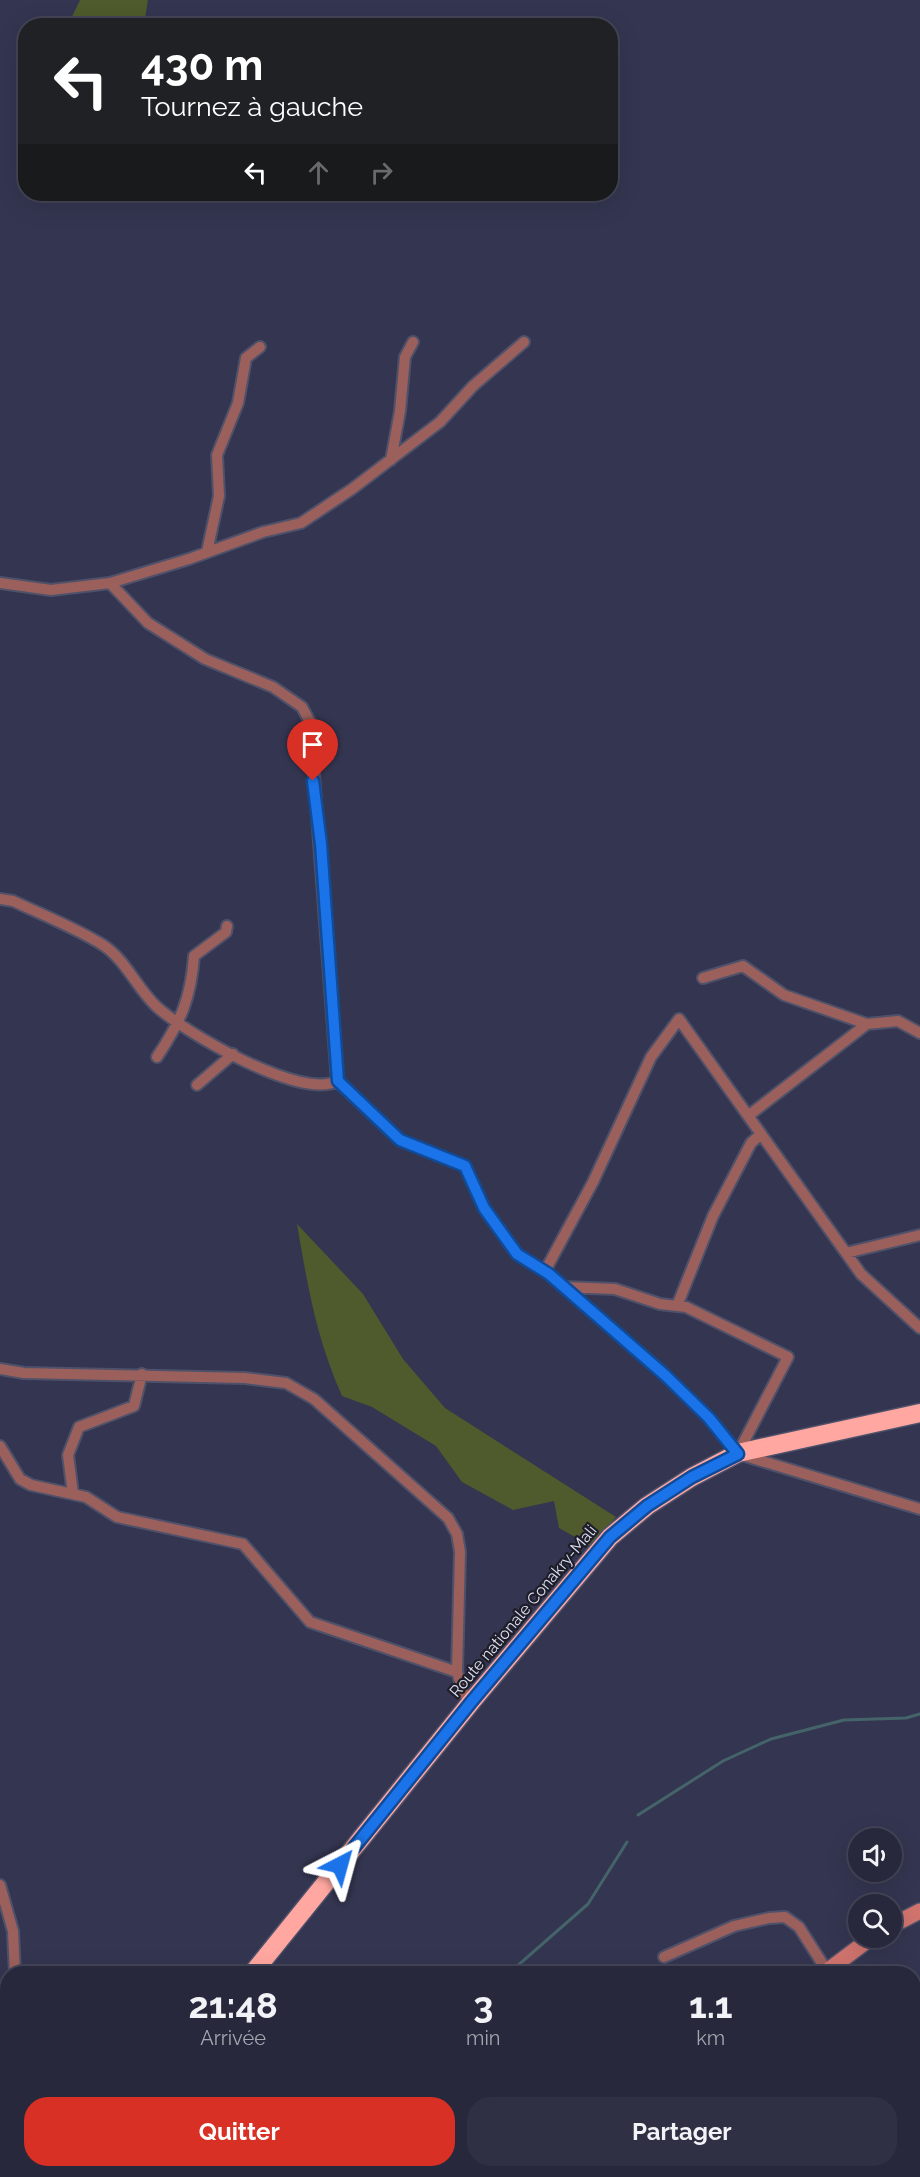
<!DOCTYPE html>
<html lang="fr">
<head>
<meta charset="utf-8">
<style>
  body { margin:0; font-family:Raleway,sans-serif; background:#2f3043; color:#f1f3f6; height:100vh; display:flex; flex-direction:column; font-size:22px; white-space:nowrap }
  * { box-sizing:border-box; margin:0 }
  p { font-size:20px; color:#a4a6af }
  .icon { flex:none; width:33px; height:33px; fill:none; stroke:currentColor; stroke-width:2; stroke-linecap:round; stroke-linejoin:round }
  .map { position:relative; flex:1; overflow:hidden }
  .sheet { position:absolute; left:0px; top:1966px; width:921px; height:212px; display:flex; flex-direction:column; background:#27283c; border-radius:24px 24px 0 0; box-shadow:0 6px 24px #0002,0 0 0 2px #434456 }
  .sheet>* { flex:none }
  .hud { position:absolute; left:18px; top:18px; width:600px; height:183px; border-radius:24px; box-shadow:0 6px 24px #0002,0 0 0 2px #434456; background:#202124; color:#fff; overflow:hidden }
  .controls { position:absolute; left:848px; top:1828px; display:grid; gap:12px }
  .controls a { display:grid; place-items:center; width:54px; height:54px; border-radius:50%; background:#27283c; box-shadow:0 6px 24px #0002,0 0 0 2px #434456; font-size:30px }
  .pin { position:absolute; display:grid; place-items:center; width:51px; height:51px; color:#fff; margin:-62px -26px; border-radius:50% 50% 50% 0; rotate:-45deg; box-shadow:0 0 6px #0007 }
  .pin .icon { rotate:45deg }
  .me { position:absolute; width:66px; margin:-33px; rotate:39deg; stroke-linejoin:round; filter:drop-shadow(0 0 4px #0008) }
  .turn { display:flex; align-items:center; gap:21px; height:126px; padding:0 24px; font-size:27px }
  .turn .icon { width:78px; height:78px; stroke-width:2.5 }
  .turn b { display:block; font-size:42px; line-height:51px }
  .lanes { display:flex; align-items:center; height:57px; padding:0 24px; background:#0003; justify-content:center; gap:30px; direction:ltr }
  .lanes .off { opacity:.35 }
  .eta { display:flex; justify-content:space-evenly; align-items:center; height:102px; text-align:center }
  .eta b { font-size:36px; font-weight:700; line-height:42px }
  .action { display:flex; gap:12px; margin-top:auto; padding:12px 24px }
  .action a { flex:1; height:69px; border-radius:24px; background:#d93025; color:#fff; font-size:24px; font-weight:700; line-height:69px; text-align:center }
  .action a+a { background:#2f3043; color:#f1f3f6 }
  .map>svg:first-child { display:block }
  .green { fill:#4f5b2c }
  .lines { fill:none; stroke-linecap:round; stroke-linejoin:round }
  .stream { stroke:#44646a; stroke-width:3 }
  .street-casing { stroke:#4f516a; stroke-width:14 }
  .secondary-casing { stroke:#4f516a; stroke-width:18 }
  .highway-casing { stroke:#4f516a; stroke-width:21 }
  .street { stroke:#9b605b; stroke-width:10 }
  .secondary { stroke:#d1746e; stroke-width:15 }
  .highway { stroke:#ffa7a0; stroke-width:18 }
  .route-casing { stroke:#114b97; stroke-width:15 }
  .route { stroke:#1a73e8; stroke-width:10 }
  .labels { text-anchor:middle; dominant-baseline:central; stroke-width:4.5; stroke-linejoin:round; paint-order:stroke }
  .street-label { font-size:16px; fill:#dfe1f2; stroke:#1d1e2a }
</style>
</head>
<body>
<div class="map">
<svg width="920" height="2177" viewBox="0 0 920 2177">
  <rect width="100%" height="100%" fill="#343550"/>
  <path class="green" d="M80,0H148L144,25H68Z
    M297,1224L363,1294L403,1359L445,1408L616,1517L591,1546L559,1528L554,1501L513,1510L462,1482L436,1446L372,1407L342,1396C316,1337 308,1288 297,1224Z"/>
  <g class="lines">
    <path class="stream" d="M638,1815L723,1761L771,1739L844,1720L906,1718L920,1714
      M508,1974L588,1904L627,1842
      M362,2177L366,2170"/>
    <g class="street-casing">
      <path id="street" d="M524,342L473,386L440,422L352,489L301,523L263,532L189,559L110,583L148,623L205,659L273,687L302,707L310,722L337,1081L400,1140L465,1166L484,1208L517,1254L549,1274L666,1376L709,1418L738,1453L788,1357L686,1307L660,1304L615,1289L564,1287
        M391,460L400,411L405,357L413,342
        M207,552L219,496L217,455L238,403L246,358L260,347
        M0,583L51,590L110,583
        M0,899L13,901C43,915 76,928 103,945C126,960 138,990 157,1007C187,1034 301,1100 337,1081
        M703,978L743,966L784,995L867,1024L898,1021L920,1033
        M157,1057C181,1021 191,998 194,956L226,932L227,926
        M197,1085L233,1054
        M748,1116L867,1024
        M846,1253L920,1235
        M545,1271L593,1182L651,1057L679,1019L861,1274L920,1328
        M677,1306L713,1216L751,1143L761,1134
        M0,1369L24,1373L245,1378L286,1383L314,1399L448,1518L457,1534L460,1552L457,1672L464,1694L472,1701
        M0,1446L20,1479L31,1485L86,1497L117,1517L243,1544L310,1622L457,1672
        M742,1455L920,1509
        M73,1494L68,1455L79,1427L134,1406L142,1374
        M0,1885L13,1931L15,1974
        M664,1957L734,1926L769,1918L785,1917L799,1927L829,1974
        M874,2170L875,2177
        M0,2175L11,2170
        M622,2177L629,2170"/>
    </g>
    <g class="secondary-casing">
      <path id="secondary" d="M891,1926L920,1911
        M823,1974L871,1938
        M518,2177L531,2170"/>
    </g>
    <g class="highway-casing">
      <path id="highway" d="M252,1974L472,1701L610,1537L647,1506L692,1477L738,1453L920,1413
        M88,2177L93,2170"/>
    </g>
    <use href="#street" class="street"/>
    <use href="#secondary" class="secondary"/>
    <use href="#highway" class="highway"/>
  </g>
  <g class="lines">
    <g class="route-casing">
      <path id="route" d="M313,781L321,844L338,1081L400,1140L465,1166L484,1208L517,1254L549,1274L666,1376L709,1418L738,1454L692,1477L647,1506L610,1537L472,1701L340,1865"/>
    </g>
    <use href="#route" class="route"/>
  </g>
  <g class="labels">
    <g class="street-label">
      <text transform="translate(523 1611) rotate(-50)">Route nationale Conakry-Mali</text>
    </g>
  </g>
</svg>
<div class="controls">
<a><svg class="icon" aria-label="sound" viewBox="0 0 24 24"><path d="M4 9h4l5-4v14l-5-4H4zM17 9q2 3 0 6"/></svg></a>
<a><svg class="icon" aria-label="search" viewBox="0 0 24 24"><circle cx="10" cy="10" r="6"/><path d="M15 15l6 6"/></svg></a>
</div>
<div class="pin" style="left:313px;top:781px;background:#d93025"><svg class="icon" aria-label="arrive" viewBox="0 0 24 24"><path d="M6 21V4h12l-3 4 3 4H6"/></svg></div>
<svg class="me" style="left:340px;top:1865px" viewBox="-20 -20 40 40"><path d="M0-17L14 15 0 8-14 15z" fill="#1a73e8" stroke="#fff" stroke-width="4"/></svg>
<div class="hud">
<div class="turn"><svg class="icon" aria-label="left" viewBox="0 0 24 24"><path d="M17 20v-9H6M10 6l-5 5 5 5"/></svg><div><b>430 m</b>Tournez à gauche</div></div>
<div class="lanes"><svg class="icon" aria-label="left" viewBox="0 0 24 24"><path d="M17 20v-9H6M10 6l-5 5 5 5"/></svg><svg class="icon off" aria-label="ahead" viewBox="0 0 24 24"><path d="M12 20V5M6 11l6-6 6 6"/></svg><svg class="icon off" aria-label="right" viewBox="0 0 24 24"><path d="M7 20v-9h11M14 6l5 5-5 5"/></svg></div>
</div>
<section class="sheet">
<div class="eta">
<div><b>21:48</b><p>Arrivée</p></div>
<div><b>3</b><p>min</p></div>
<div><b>1.1</b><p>km</p></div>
</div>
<div class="action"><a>Quitter</a><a>Partager</a></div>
</section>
</div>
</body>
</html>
